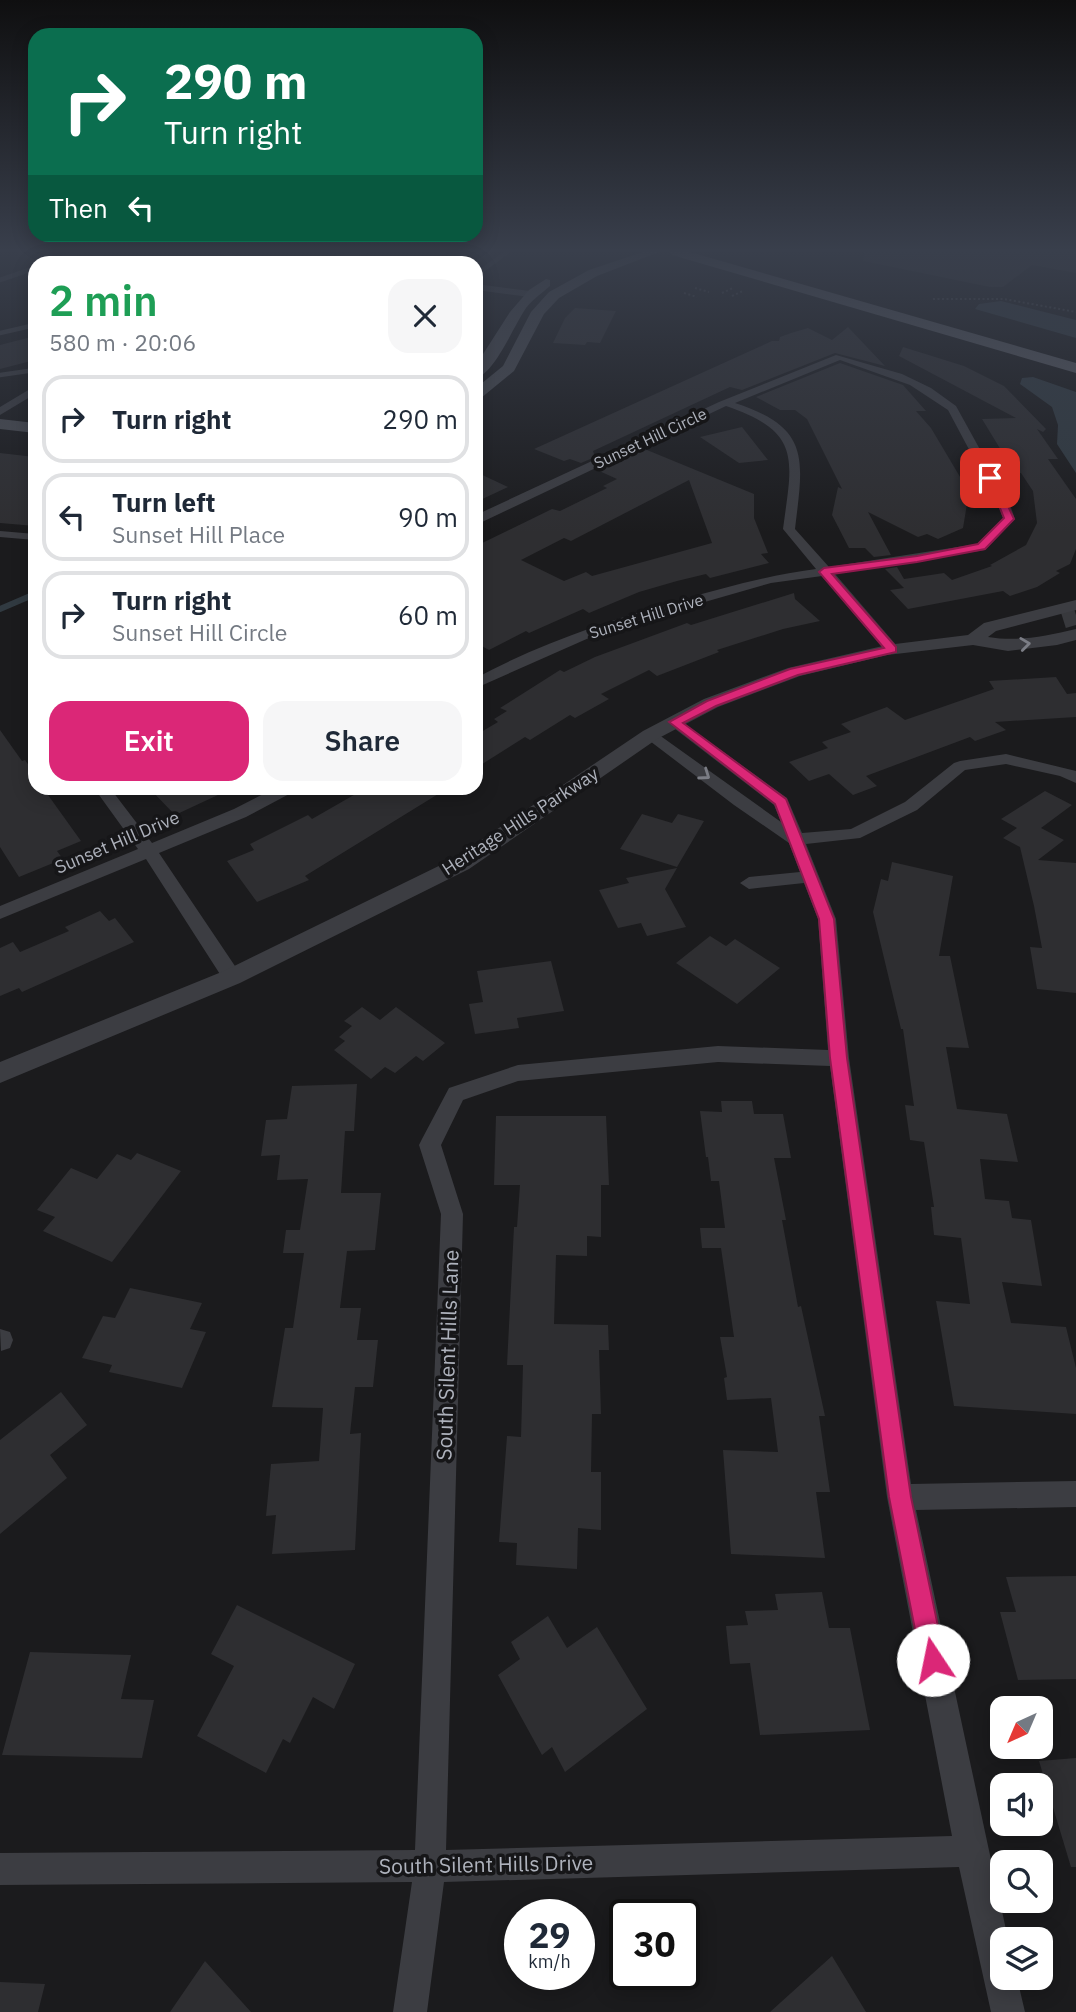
<!DOCTYPE html>
<html lang="en">
<head>
<meta charset="utf-8">
<style>
  body { margin:0; font-family:"IBM Plex Sans",sans-serif; background:#f6f6f7; color:#1f2937; height:100vh; display:flex; flex-direction:column; font-size:26px; white-space:nowrap }
  * { box-sizing:border-box; margin:0 }
  p { font-size:23px; color:#747a83 }
  .icon { flex:none; width:38px; height:38px; fill:none; stroke:currentColor; stroke-width:2; stroke-linecap:round; stroke-linejoin:round }
  .map { position:relative; flex:1; overflow:hidden }
  .panel { position:absolute; left:28px; top:256px; width:455px; height:539px; display:flex; flex-direction:column; background:#fff; border-radius:21px; box-shadow:0 4px 18px #0003 }
  .panel>* { flex:none }
  .top-card { position:absolute; left:28px; top:28px; width:455px; height:214px; border-radius:21px; box-shadow:0 4px 18px #0003; background:#0b6e4f; color:#fff; overflow:hidden }
  .needle { width:46px; rotate:224deg }
  .buttons { position:absolute; left:990px; top:1696px; display:grid; gap:14px }
  .buttons a { display:grid; place-items:center; width:63px; height:63px; border-radius:14px; background:#fff; box-shadow:0 4px 18px #0003; font-size:35px }
  .speed { position:absolute; left:504px; top:1899px; display:flex; gap:14px; font-size:35px; font-weight:700; text-align:center }
  .speed>* { display:grid; place-content:center; width:91px; height:91px; border-radius:50%; background:#fff; box-shadow:0 4px 18px #0003; line-height:1 }
  .speed small { font-size:18px; font-weight:400 }
  .speed .limit { border:4px solid #111; border-radius:10px; background:#fff; color:#111 }
  .pin { position:absolute; display:grid; place-items:center; width:60px; height:60px; color:#fff; margin:-30px; border-radius:14px; box-shadow:0 4px 10px #0006 }
  .me { position:absolute; width:77px; margin:-38px; rotate:349deg; stroke-linejoin:round; filter:drop-shadow(0 0 5px #0008) }
  .turn { display:flex; align-items:center; gap:24px; height:147px; padding:0 21px; font-size:32px }
  .turn .icon { width:91px; height:91px; stroke-width:2.5 }
  .turn b { display:block; font-size:49px; line-height:60px }
  .then { display:flex; align-items:center; height:66px; padding:0 21px; background:#0003; gap:14px; font-size:26px }
  .round { display:grid; place-items:center; flex:none; width:74px; height:74px; border-radius:21px; background:#f6f6f7 }
  .summary { display:flex; align-items:center; justify-content:space-between; height:119px; padding:0 21px }
  h1 { font-size:42px; font-weight:600; line-height:52px; color:#1e9e55 }
  .action { display:flex; gap:14px; margin-top:auto; padding:14px 21px }
  .action a { flex:1; height:80px; border-radius:21px; background:#db2777; color:#fff; font-size:28px; font-weight:600; line-height:80px; text-align:center }
  .action a+a { background:#f6f6f7; color:#1f2937 }
  ul { padding:0; list-style:none }
  li { display:flex; align-items:center; gap:21px; height:88px; margin:0 14px 10px; padding:0 7px; border:4px solid #e0e1e3; border-radius:21px }
  li div { flex:1 }
  li b { display:block; font-size:26px }
  li em { font-style:normal }
  .map>svg:first-child { display:block }
  .water { fill:#313a41 }
  .lines { fill:none; stroke-linecap:round; stroke-linejoin:round }
  .stream { stroke:#313a41; stroke-width:6 }
  .building { fill:#2e2e31; fill-rule:evenodd }
  .tertiary-tunnel { stroke:#38393d; stroke-width:19; stroke-dasharray:19 10; stroke-linecap:butt }
  .path { stroke:#424449; stroke-width:2; stroke-dasharray:2 2.5; stroke-linecap:butt }
  .service-far1 { stroke:#3c3d42; stroke-width:4.5 }
  .service { stroke:#3c3d42; stroke-width:6 }
  .minor { fill:#3c3d42; fill-rule:evenodd }
  .tertiary { fill:#3c3d42; fill-rule:evenodd }
  .secondary { fill:#4a4c52; fill-rule:evenodd }
  .primary { fill:#585a61; fill-rule:evenodd }
  .oneway { stroke:#7b7d85 }
  .route { fill:#db2777; stroke:#8e194d; stroke-width:2 }
  .labels { text-anchor:middle; dominant-baseline:central; stroke-width:7; stroke-linejoin:round; paint-order:stroke }
  .far-street-label { font-size:16px; fill:#aeb2bc; stroke:#161618 }
  .street-label { font-size:18px; fill:#aeb2bc; stroke:#161618 }
  .near-street-label { font-size:21px; fill:#aeb2bc; stroke:#161618 }
</style>
</head>
<body>
<div class="map">
<svg width="1076" height="2012" viewBox="0 0 1076 2012">
  <rect width="100%" height="100%" fill="#1b1b1d"/>
  <path class="water" d="M1001,301L1076,320V338L975,309L979,304Z
    M1033,377L1076,392V473L1057,444L1058,425L1052,407L1020,384L1022,378Z"/>
  <g class="lines">
    <path class="stream" d="M0,609L35,594"/>
  </g>
  <path class="building" d="M864,251H1076V273L1032,265L1003,287H990L863,261Z
    M575,308L616,311L600,343L587,342L585,345L553,343L565,318Z
    M848,327L885,366L835,353L742,390L730,387L593,451L595,457L581,463L570,459L564,461L534,449L750,351L772,341H779L780,337L791,333L808,328L832,340Z
    M35,336V360L0,369V345Z
    M903,347L964,366L1004,386L1046,429L1043,432L1037,429L1058,459H1048L1076,499V549L1070,564L1056,571L1060,573L1037,587L1010,596L1003,591L908,609L890,590L904,588L885,569L897,567L904,579L944,573L952,580L992,566L990,565L1026,545L1037,523L1033,491L1021,473H1015L982,419L1016,418L899,356Z
    M840,363L903,385L926,411H916L931,428L969,492L963,528L938,539L927,534L918,537L868,512L891,555L874,557L865,548H849L832,515L838,487L842,489L807,419L795,410H780L756,397Z
    M742,427L768,460L739,463L700,437Z
    M647,450L754,494V518L768,553L761,554L769,563L710,578L706,574L677,581L639,592L589,613L583,609L529,633L526,631L489,650L476,643V546L552,509L560,511L607,488L603,486L617,479L597,470L630,454ZM689,480L712,543L592,576L586,572L564,581L521,560L564,538L571,541Z
    M0,453L35,457V526L0,523Z
    M476,472L508,487L476,502Z
    M794,593L795,599L820,621L783,629L717,650L719,652L657,676L649,670L601,694L609,699L575,718L570,715L530,740L525,737L476,768V735L498,722L494,719L507,711L500,708L560,670L564,672L595,657L687,623L691,625Z
    M1056,677L1067,694L1076,693V717L995,722L1006,730L975,741L970,737L866,776L877,786L853,795L829,774L809,781L789,762L828,748L822,742L851,732L841,724L887,707L905,720L994,689L989,681Z
    M0,730L22,761L25,760L35,774V788H43L81,841L57,851L63,859L19,877L0,847Z
    M149,788H233L175,815Z
    M366,788H448L305,876L309,880L257,902L227,861L254,850L250,844L308,815L312,819Z
    M1045,791L1072,805L1041,828L1064,840L1038,860L1076,863V993L1037,989L1030,947L1042,948L1034,906L1020,847L1003,838L1017,828L1001,819Z
    M642,814L672,823L678,814L704,821L677,867L620,849Z
    M892,862L953,876L939,956H950L969,1048L946,1047L957,1109L1007,1114L1018,1162L980,1159L985,1199L1009,1201L1012,1218L1031,1220L1042,1286L1002,1282L1011,1323L1066,1327L1076,1368V1414L954,1406L936,1301L970,1304L961,1238L934,1235L931,1207H934L924,1142L910,1140L905,1105L914,1106L903,1029H901L873,912L881,879L888,881Z
    M677,868L665,889L686,927L647,936L641,923L618,928L599,890L629,883L626,878Z
    M100,911L109,921L115,918L134,942L22,992L19,988L0,996V948L13,942L20,952L69,931L65,927Z
    M710,936L726,946L735,939L780,968L737,1004L676,963Z
    M551,961L564,1011L517,1018L519,1028L475,1034L469,1004L483,1002L477,971Z
    M362,1007L380,1020L396,1007L445,1043L423,1061L416,1056L395,1073L385,1067L371,1079L334,1050L345,1041L339,1037L352,1026L344,1021Z
    M357,1084L354,1131H345L341,1193H381L375,1250L347,1251L340,1308H361L357,1340H378L373,1387H355L350,1434L361,1433L355,1550L272,1554L276,1515L266,1516L271,1464L319,1461L323,1408L272,1407L285,1328H293L304,1253H283L286,1230H300L308,1179L277,1180L280,1155L261,1156L266,1120L287,1119L292,1086Z
    M721,1101H752L754,1114H783L791,1158H774L786,1220H782L798,1307L801,1306L825,1416H819L830,1492H816L825,1558L731,1554L723,1450L778,1452L771,1398L727,1400L724,1378L727,1377L720,1337H734L721,1248H702L700,1228H725L719,1181H711L708,1157H706L700,1111L722,1112Z
    M496,1116H606L609,1185H601V1237L587,1236V1256L556,1255L554,1324L608,1325L609,1350H599L601,1414H592L591,1472H601V1530L578,1528L577,1569L516,1565L517,1543L499,1542L507,1436L521,1437L523,1365H507L514,1227H517L520,1185H494Z
    M137,1153L181,1171L112,1262L43,1231L55,1217L37,1210L71,1168L97,1179L117,1154L131,1160Z
    M130,1288L202,1303L190,1329L206,1332L182,1388L109,1372L112,1365L82,1358L103,1316L115,1318Z
    M61,1392L87,1425L50,1455L67,1478L0,1534V1440Z
    M1076,1576V1679L1018,1680L1000,1612H1016L1006,1577Z
    M822,1592L829,1628H850L870,1730L760,1735L750,1663L730,1664L726,1626L748,1625L745,1611L778,1610L775,1594Z
    M237,1605L355,1664L334,1709L313,1697L290,1743L283,1739L266,1773L197,1736L234,1666L211,1654Z
    M548,1616L567,1648L597,1627L647,1709L565,1772L552,1747L542,1755L498,1675L520,1659L511,1642Z
    M30,1652L131,1655L121,1699L154,1700L142,1758L2,1755Z
    M1076,1758V1867H1071L1039,1761Z
    M832,1956L866,2012H770Z
    M205,1961L251,2012H170Z
    M0,1982L45,1984L38,2012H0Z"/>
  <g class="lines">
    <path class="tertiary-tunnel" d="M1063,619L1076,615"/>
    <path class="path" d="M695,288L709,292
      M684,293L697,297
      M722,293L733,288
      M732,296L743,291
      M933,299H1004L1076,312"/>
    <path class="service-far1" d="M92,252L108,262
      M223,252L242,262
      M440,252H444
      M50,262L80,252
      M316,262L365,252
      M476,275L507,252
      M0,280L35,268
      M0,333L35,325
      M0,375L35,370"/>
    <path class="service" d="M0,534L35,537"/>
    <path class="minor" d="M476,284L530,291L534,294L530,297L476,290Z
      M836,355L902,374L931,388L956,406L1009,502L1015,519L985,550L835,574L897,646V652H887L822,576L771,583L607,630L476,688V678C541,643 610,620 681,600C726,587 770,575 816,569L783,529C792,460 803,432 726,406L480,523L476,524V515L719,402ZM840,360L910,385L948,410L997,502L1003,518L977,544L829,567L795,529C803,460 812,428 735,403Z
      M35,386V394L0,415V407Z
      M675,717L787,798L802,833L851,829L905,802L954,763L960,761L1006,754L1076,771V783L1060,776L1006,764L965,770L917,810L860,838L806,844L836,919L849,1058L911,1484L1076,1481V1507L916,1510L1008,1939H1003V1978H1017L1025,2012H991L959,1867L444,1882L427,2012H393L412,1882L0,1885V1853L415,1850L441,1214L419,1145L422,1139L449,1088L518,1065L718,1046L828,1050L818,919L804,883L749,889L740,883L749,877L800,872L789,843L734,805L642,735L650,730L655,732L781,822L774,805L670,725L667,722L670,719ZM718,1062L830,1066L887,1497L952,1836L446,1850L463,1214L441,1145L463,1100L518,1081Z
      M94,788H110L152,843L234,809L275,788H295L293,792L246,817L159,853L239,972L241,977L239,982H225L146,859L0,919V906L138,849Z
      M0,1329L10,1332L13,1340L10,1348L1,1351Z"/>
    <path class="tertiary" d="M1076,600V610L996,631L988,637C1018,642 1046,636 1076,629V640L1057,645L1008,651L973,645L887,655L800,676L718,707L657,739L469,869L240,983L0,1083V1062L224,971L453,859L643,731L704,699L788,668L887,645L968,635L984,623Z"/>
    <path class="secondary" d="M643,252H659L597,276L559,298L544,314L514,371L481,398L476,399V388L503,366L531,312L549,292L589,270Z
      M546,279L550,280V286C542,293 533,299 526,308C514,325 495,373 476,378V365L510,312L529,290Z
      M0,419L35,423V433L0,429Z"/>
    <path class="primary" d="M670,252H690L1076,363V373L672,255Z"/>
  </g>
  <defs><path id="oneway-chevron" d="M-2-3.5L2.5 0L-2 3.5" fill="none" stroke-width="1.6" stroke-linecap="round" stroke-linejoin="round" transform="scale(1.75)"/></defs>
  <g class="oneway">
    <use href="#oneway-chevron" transform="translate(1025 644) rotate(-7)"/>
    <use href="#oneway-chevron" transform="translate(705 775) rotate(35)"/>
  </g>
  <linearGradient id="sky" x2="0" y2="1"><stop stop-color="#0f0f10"/><stop offset="0.47" stop-color="#393f4c"/><stop offset="1" stop-color="#393f4c" stop-opacity="0"/></linearGradient>
  <rect width="1076" height="533" fill="url(#sky)"/>
  <path class="route" d="M987,476L995,478L1014,519L985,549L917,562L832,574L896,647V652L798,675L716,706L683,723L786,799L834,919L847,1058L911,1497L945,1660L941,1669L933,1672L924,1669L921,1660L889,1497L830,1058L819,919L775,804L669,722L707,701L790,669L884,648L819,572L824,568L917,556L978,544L1004,518Z"/>
  <g class="labels">
    <g class="far-street-label">
      <text transform="translate(650 438) rotate(-25)">Sunset Hill Circle</text>
      <text transform="translate(646 616) rotate(-17)">Sunset Hill Drive</text>
    </g>
    <g class="street-label">
      <text transform="translate(520 821) rotate(-33)">Heritage Hills Parkway</text>
      <text transform="translate(117 842) rotate(-23)">Sunset Hill Drive</text>
    </g>
    <g class="near-street-label">
      <text transform="translate(447 1355) rotate(-88)">South Silent Hills Lane</text>
      <text transform="translate(486 1864) rotate(-1)">South Silent Hills Drive</text>
    </g>
  </g>
</svg>
<div class="buttons">
<a><svg class="needle" viewBox="-14 -14 28 28"><path d="M0-13l5 13h-10z" fill="#e53935"/><path d="M0 13l5-13h-10z" fill="#747a83"/></svg></a>
<a><svg class="icon" aria-label="sound" viewBox="0 0 24 24"><path d="M4 9h4l5-4v14l-5-4H4zM17 9q2 3 0 6"/></svg></a>
<a><svg class="icon" aria-label="search" viewBox="0 0 24 24"><circle cx="10" cy="10" r="6"/><path d="M15 15l6 6"/></svg></a>
<a><svg class="icon" aria-label="layers" viewBox="0 0 24 24"><path d="M12 4l9 5-9 5-9-5zM3 14l9 5 9-5"/></svg></a>
</div>
<div class="speed"><div>29<small>km/h</small></div><div class="limit">30</div></div>
<div class="pin" style="left:990px;top:478px;background:#d93025"><svg class="icon" aria-label="arrive" viewBox="0 0 24 24"><path d="M6 21V4h12l-3 4 3 4H6"/></svg></div>
<svg class="me" style="left:933px;top:1660px" viewBox="-20 -20 40 40"><circle r="19" fill="#fff"/><path d="M0-13L10 11 0 6-10 11z" fill="#db2777"/></svg>
<div class="top-card">
<div class="turn"><svg class="icon" aria-label="right" viewBox="0 0 24 24"><path d="M7 20v-9h11M14 6l5 5-5 5"/></svg><div><b>290 m</b>Turn right</div></div>
<div class="then">Then<svg class="icon" aria-label="left" viewBox="0 0 24 24"><path d="M17 20v-9H6M10 6l-5 5 5 5"/></svg></div>
</div>
<section class="panel">
<div class="summary"><div><h1>2 min</h1><p>580 m · 20:06</p></div><a class="round"><svg class="icon" aria-label="close" viewBox="0 0 24 24"><path d="M6 6l12 12M18 6L6 18"/></svg></a></div>
<ul>
<li><svg class="icon" aria-label="right" viewBox="0 0 24 24"><path d="M7 20v-9h11M14 6l5 5-5 5"/></svg><div><b>Turn right</b></div><em>290 m</em></li>
<li><svg class="icon" aria-label="left" viewBox="0 0 24 24"><path d="M17 20v-9H6M10 6l-5 5 5 5"/></svg><div><b>Turn left</b><p>Sunset Hill Place</p></div><em>90 m</em></li>
<li><svg class="icon" aria-label="right" viewBox="0 0 24 24"><path d="M7 20v-9h11M14 6l5 5-5 5"/></svg><div><b>Turn right</b><p>Sunset Hill Circle</p></div><em>60 m</em></li>
</ul>
<div class="action"><a>Exit</a><a>Share</a></div>
</section>
</div>
</body>
</html>
